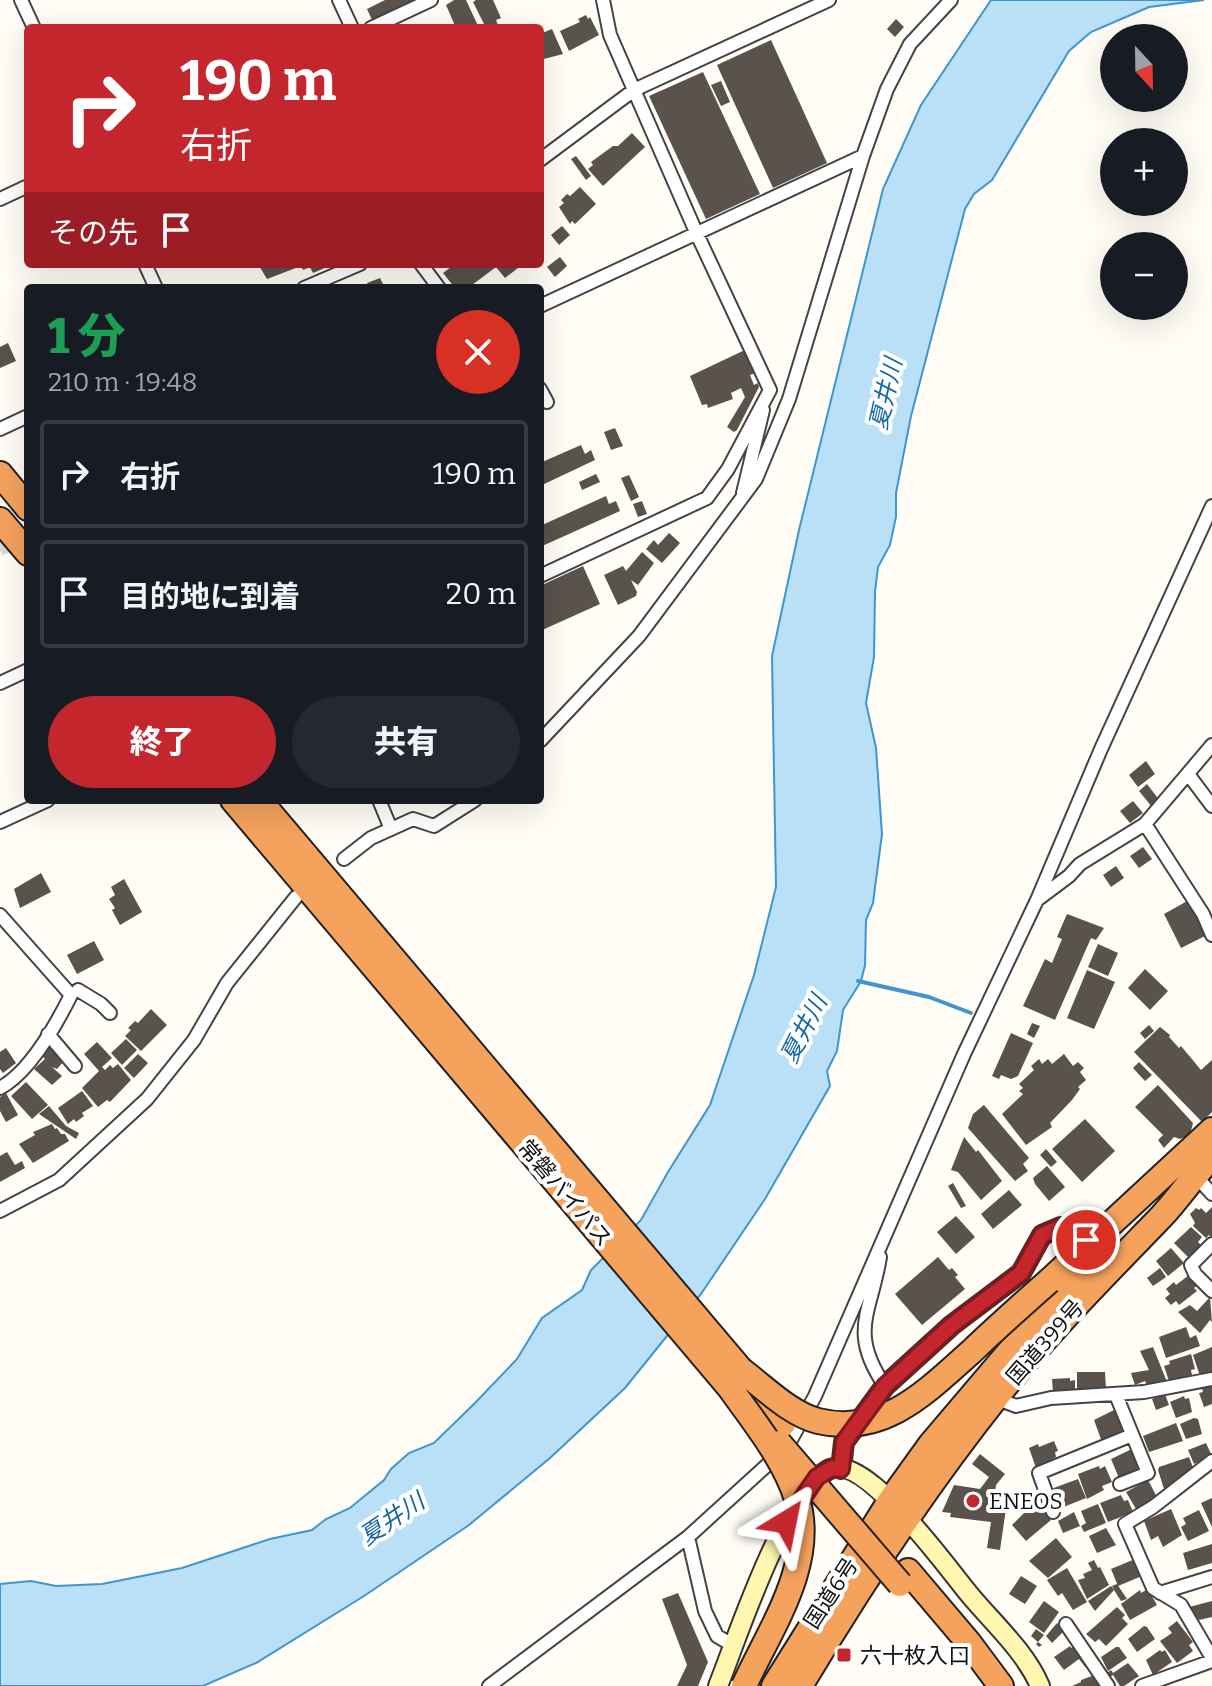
<!DOCTYPE html>
<html lang="ja">
<head>
<meta charset="utf-8">
<style>
  body { margin:0; font-family:Bitter,"Noto Sans JP",serif; background:#242831; color:#f1f3f6; height:100vh; display:flex; flex-direction:column; font-size:30px; white-space:nowrap }
  * { box-sizing:border-box; margin:0 }
  p { font-size:26px; color:#9ea1a6 }
  .icon { flex:none; width:44px; height:44px; fill:none; stroke:currentColor; stroke-width:2; stroke-linecap:round; stroke-linejoin:round }
  .map { position:relative; flex:1; overflow:hidden }
  .panel { position:absolute; left:24px; top:284px; width:520px; height:520px; display:flex; flex-direction:column; background:#171b24; border-radius:8px; box-shadow:0 8px 32px #0002 }
  .panel>* { flex:none }
  .banner { position:absolute; left:24px; top:24px; width:520px; height:244px; border-radius:8px; box-shadow:0 8px 32px #0002; background:#c4262e; color:#fff; overflow:hidden }
  .needle { width:52px; rotate:158deg }
  .tools { position:absolute; left:1100px; top:24px; display:grid; gap:16px }
  .tools a { display:grid; place-items:center; width:88px; height:88px; border-radius:50%; background:#171b24; box-shadow:0 8px 32px #0002; font-size:40px }
  .pin { position:absolute; display:grid; place-items:center; width:68px; height:68px; color:#fff; margin:-34px; border:4px solid #fff; border-radius:50%; box-shadow:0 2px 8px #0007 }
  .me { position:absolute; width:88px; margin:-44px; rotate:35deg; stroke-linejoin:round; filter:drop-shadow(0 0 6px #0008) }
  .turn { display:flex; align-items:center; gap:28px; height:168px; padding:0 24px; font-size:36px }
  .turn .icon { width:104px; height:104px; stroke-width:2.5 }
  .turn b { display:block; font-size:56px; line-height:68px }
  .then { display:flex; align-items:center; height:76px; padding:0 24px; background:#0003; gap:16px; font-size:30px }
  .round { display:grid; place-items:center; flex:none; width:84px; height:84px; border-radius:42px; background:#242831 }
  .headline { display:flex; align-items:center; justify-content:space-between; height:136px; padding:0 24px }
  h1 { font-size:48px; font-weight:800; line-height:60px; color:#1e9e55 }
  .action { display:flex; gap:16px; margin-top:auto; padding:16px 24px }
  .action a { flex:1; height:92px; border-radius:48px; background:#c4262e; color:#fff; font-size:32px; font-weight:800; line-height:92px; text-align:center }
  .action a+a { background:#242831; color:#f1f3f6 }
  ul { padding:0; list-style:none }
  li { display:flex; align-items:center; gap:24px; height:108px; margin:0 16px 12px; padding:0 8px; border:4px solid #363941; border-radius:8px }
  li div { flex:1 }
  li b { display:block; font-size:30px }
  li em { font-style:normal }
  .map>svg:first-child { display:block }
  .water { fill:#b9e0f7; stroke:#3f96cf; stroke-width:2 }
  .lines { fill:none; stroke-linecap:round; stroke-linejoin:round }
  .stream { stroke:#3f96cf; stroke-width:4 }
  .building { fill:#5a524d }
  .street-tunnel { stroke:#dbdad3; stroke-width:12; stroke-dasharray:12 6; stroke-linecap:butt }
  .street-casing { stroke:#444; stroke-width:16 }
  .secondary-casing { stroke:#333; stroke-width:22 }
  .highway-casing { stroke:#222; stroke-width:28 }
  .street { stroke:#fff; stroke-width:12 }
  .secondary { stroke:#fff6b0; stroke-width:18 }
  .highway { stroke:#f5a25d; stroke-width:24 }
  .highway-bridge-casing { stroke:#222; stroke-width:28; stroke-linecap:butt }
  .highway-bridge { stroke:#f5a25d; stroke-width:24 }
  .route-casing { stroke:#7f191e; stroke-width:20 }
  .route { stroke:#c4262e; stroke-width:14 }
  .poi-dot { fill:#c4262e; stroke:#fff; stroke-width:3 }
  .labels { text-anchor:middle; dominant-baseline:central; stroke-width:8; stroke-linejoin:round; paint-order:stroke }
  .street-label { font-size:22px; fill:#111; stroke:#fff }
  .poi-label { font-size:22px; fill:#111; stroke:#fff; text-anchor:start }
  .water-label { font-size:24px; font-style:italic; fill:#1768a6; stroke:#fff }
</style>
</head>
<body>
<div class="map">
<svg width="1212" height="1686" viewBox="0 0 1212 1686">
  <rect width="100%" height="100%" fill="#fffdf5"/>
  <path class="water" d="M991,0H1204L1149,7L1091,32L1069,51L992,180L974,194L965,209L911,416L896,493V517L890,545L878,567L875,592L874,657L866,703L876,748L882,834L873,903L866,920L865,965L861,981L843,1010L837,1051L827,1071L830,1086L765,1199L701,1294L625,1388L550,1458L469,1525L364,1596L256,1663L203,1686H0V1584L31,1581L56,1586L102,1584L182,1568L270,1539L312,1530L326,1519L350,1508L384,1480L391,1469L409,1453L434,1443L475,1403L517,1359L542,1318L582,1290L591,1270L641,1220L668,1172L710,1105L754,975L776,887L772,656L799,530L883,189L921,105Z"/>
  <g class="lines">
    <path class="stream" d="M858,981L929,997L971,1013"/>
  </g>
  <path class="building" d="M385,0H420L373,22L367,9Z
    M454,0H466L479,28H456L446,5Z
    M476,0H493L501,18L496,20L498,25L491,28L485,26L473,2Z
    M586,15L588,19L590,17L599,35L569,51L560,31L580,22L578,19Z
    M896,19L904,27L895,37L887,29Z
    M552,29L563,54L540,60V34Z
    M771,40L827,163L773,188L717,65Z
    M703,72L760,194L706,219L649,96Z
    M721,81L730,102L721,106L711,85Z
    M632,133L645,147L603,186L588,169L593,165L591,162L613,146H618Z
    M576,156L591,176L586,180L571,159Z
    M580,187L596,204L575,224L572,221L570,224L559,207L564,203L561,200L567,194L570,196Z
    M562,226L570,235L559,245L551,235Z
    M560,257L567,266L555,277L547,267Z
    M258,264H334L313,273L310,267L303,270L301,266L267,279Z
    M455,264H504L505,266L523,264L505,278L496,267L468,288H455L443,273Z
    M380,278L385,288H369L367,283Z
    M8,343L16,361L0,368V347Z
    M747,349L756,373L750,375L754,385L758,383L759,387L737,430L734,432L727,427L745,397L741,388L731,393L733,399L708,408L707,404L702,405L690,376Z
    M615,428L623,446L611,450L604,432Z
    M581,445L585,454L591,450L595,460L540,486V463Z
    M596,474L600,482L582,490L579,482Z
    M629,475L639,497L631,501L621,478Z
    M606,496L609,504L616,501L620,511L540,547V526Z
    M642,501L647,514L638,517L633,504Z
    M669,533L680,543L662,563L646,549L654,540L658,545Z
    M642,552L654,563L638,585L631,580L637,592L636,596L618,605L604,575L623,566L626,571Z
    M583,566L600,604L540,631V586Z
    M1146,761L1155,774L1138,787L1129,775Z
    M1147,784L1160,801L1152,807L1139,791Z
    M1133,801L1143,813L1130,823L1120,811Z
    M1143,847L1152,859L1139,868L1130,856Z
    M1116,866L1124,878L1111,887L1103,875Z
    M41,873L51,892L20,908L14,889Z
    M124,879L142,912L120,925L112,910L115,908L109,899L115,895L111,887Z
    M1189,900L1207,935L1181,948L1164,914Z
    M1067,914L1104,928L1096,940L1091,938L1055,1020L1023,1006L1045,959L1052,963L1062,939L1057,937Z
    M94,941L104,960L77,974L67,955Z
    M1098,944L1118,953L1108,976L1088,967Z
    M1145,969L1168,991L1150,1010L1128,988Z
    M1087,970L1115,982L1094,1029L1067,1018Z
    M151,1009L167,1025L141,1051L125,1036L131,1030L128,1028L135,1021L138,1023Z
    M1032,1023L1040,1026L1034,1038L1027,1034Z
    M1149,1025L1154,1031L1145,1039L1140,1033Z
    M1160,1027L1170,1035L1169,1037L1179,1048L1181,1046L1201,1070L1212,1060V1112L1202,1122L1134,1052Z
    M1011,1033L1033,1043L1018,1076L1011,1079L1001,1075L999,1079L992,1076Z
    M126,1039L137,1050L122,1065L111,1053Z
    M97,1042L112,1058L102,1067L105,1070L110,1065L113,1068L118,1064L131,1080L110,1102L107,1100L98,1107L82,1088L99,1071L84,1054Z
    M50,1046L65,1060L57,1069L52,1067L62,1076L52,1085L34,1069L45,1059L41,1055Z
    M6,1048L16,1063L3,1073L0,1069V1052Z
    M138,1054L148,1063L134,1078L124,1068Z
    M1064,1054L1073,1066L1078,1062L1084,1068L1080,1072L1086,1080L1078,1087L1080,1089L1072,1100L1050,1123L1052,1127L1026,1145L1002,1114L1023,1094L1019,1091L1023,1088L1019,1084L1034,1070L1031,1066L1039,1059L1042,1064L1048,1059L1052,1064Z
    M1139,1062L1152,1075L1145,1081L1133,1068Z
    M26,1082L48,1105L32,1119L11,1096Z
    M1158,1085L1193,1123L1190,1135L1180,1139L1174,1137L1164,1148L1158,1140L1163,1135L1135,1107Z
    M82,1091L93,1106L82,1113L84,1116L76,1122L74,1119L68,1124L58,1108Z
    M6,1093L18,1115L6,1122L0,1111V1097Z
    M984,1105L1029,1158L1023,1164L1028,1171L1015,1181L968,1128L973,1114Z
    M49,1106L66,1126L79,1133L76,1139L39,1114Z
    M1085,1119L1115,1151L1082,1182L1052,1149Z
    M52,1124L55,1129L57,1128L61,1134H65L69,1141L33,1163L19,1144L35,1135L33,1132Z
    M964,1137L976,1152L978,1150L1002,1181L981,1200L958,1172L951,1170Z
    M1046,1149L1057,1162L1051,1167L1040,1155Z
    M7,1152L15,1165L22,1161L25,1168L0,1182V1156Z
    M1047,1166L1065,1187L1049,1201L1035,1184L1033,1178Z
    M953,1183L966,1206L961,1208L948,1186Z
    M1009,1190L1022,1205L993,1229L981,1214Z
    M1212,1207V1238L1209,1235L1206,1238L1193,1226L1195,1223L1190,1214L1196,1208L1199,1210L1201,1208L1206,1213Z
    M956,1216L975,1237L956,1254L937,1232Z
    M1191,1227L1202,1237L1198,1242L1201,1245L1188,1257L1174,1243Z
    M1171,1248L1184,1263L1168,1276L1156,1261Z
    M938,1257L949,1270L952,1268L958,1275L955,1277L965,1289L922,1325L895,1294Z
    M1160,1268L1166,1277L1153,1286L1147,1278Z
    M1189,1275L1197,1286L1194,1288L1197,1291L1179,1305L1176,1301L1171,1305L1165,1298L1170,1294L1166,1289L1174,1282L1176,1285Z
    M1210,1297L1212,1322L1210,1320L1200,1333L1178,1312L1190,1305L1197,1311Z
    M1186,1327L1190,1338L1196,1335L1200,1346L1166,1358L1159,1337Z
    M1153,1347L1167,1382L1155,1386L1154,1383L1147,1385L1145,1381L1135,1385L1131,1373L1149,1370L1140,1351Z
    M1212,1347V1372L1200,1376L1193,1355Z
    M1191,1354L1195,1369L1191,1370L1192,1375L1170,1384L1164,1366L1170,1364L1169,1361Z
    M1077,1372H1105L1106,1389L1077,1390Z
    M1070,1378V1381L1075,1380V1390L1053,1392L1052,1379Z
    M1212,1385V1404L1204,1407L1199,1393L1203,1392L1202,1388Z
    M1165,1394L1169,1405L1156,1410L1152,1399Z
    M1184,1396L1185,1399L1189,1398L1192,1412L1176,1418L1170,1402Z
    M1116,1409L1126,1432L1102,1442L1094,1420Z
    M1194,1418L1198,1419L1202,1434L1186,1439L1180,1424Z
    M1176,1423L1183,1441L1149,1452L1143,1436Z
    M1054,1441L1058,1451L1055,1452L1056,1457L1036,1468L1029,1448L1038,1444L1039,1447Z
    M1206,1443L1211,1454L1209,1457L1194,1464L1188,1450Z
    M1134,1448L1140,1469L1119,1478L1111,1459Z
    M980,1454L1005,1474L996,1485L995,1493L1008,1495L1000,1550L987,1548L991,1522L950,1517L951,1513L942,1512L954,1485L980,1489L989,1477L972,1464Z
    M1189,1457L1194,1470L1182,1476L1183,1480L1164,1489L1158,1470L1159,1467Z
    M1099,1466L1100,1469L1105,1466L1112,1482L1102,1486L1104,1490L1087,1499L1078,1474Z
    M1078,1479L1086,1498L1061,1508L1051,1489Z
    M1148,1480L1157,1497L1136,1509L1126,1492Z
    M1121,1495L1124,1501L1128,1500L1133,1512L1108,1522L1100,1503Z
    M1212,1498V1527L1201,1503Z
    M1038,1504L1051,1520L1026,1541L1012,1525L1031,1506L1033,1508Z
    M1098,1504L1106,1523L1084,1532L1081,1526L1086,1523L1081,1511Z
    M1171,1509L1182,1535L1163,1547L1158,1536L1151,1540L1144,1521Z
    M1199,1510L1209,1531L1188,1541L1181,1527L1186,1524L1183,1518Z
    M1074,1512L1080,1526L1063,1533L1058,1521Z
    M1106,1528L1116,1545L1097,1553L1089,1536Z
    M1056,1538L1072,1557L1048,1578L1029,1561Z
    M1212,1544V1563L1188,1570L1183,1553Z
    M1135,1559L1142,1576L1118,1586L1111,1569Z
    M1094,1560L1098,1568L1100,1567L1109,1585L1087,1599L1078,1580L1085,1578L1083,1574L1092,1570L1088,1563Z
    M1067,1568L1087,1602L1073,1610L1062,1593L1058,1596L1047,1580Z
    M1021,1576L1037,1586L1025,1604L1009,1594Z
    M1117,1584L1127,1599L1121,1601L1114,1590L1095,1611L1088,1601L1111,1586L1114,1590L1112,1586Z
    M1148,1589L1157,1605L1130,1620L1121,1604L1140,1590L1141,1593Z
    M678,1593L708,1662L698,1686H677L687,1665L662,1599Z
    M1044,1601L1059,1612L1044,1633L1029,1622Z
    M1212,1601V1617L1199,1620L1197,1617L1192,1618L1189,1607Z
    M1117,1607L1125,1615L1122,1618L1128,1624L1106,1646L1099,1639L1095,1642L1086,1634Z
    M1177,1621L1193,1642L1189,1645L1193,1651L1177,1663L1160,1641L1172,1633L1168,1628Z
    M1057,1623L1063,1632L1052,1643L1046,1636Z
    M1144,1626L1147,1627L1155,1639L1137,1652L1128,1639Z
    M1036,1629L1044,1635L1038,1642L1042,1645L1039,1647L1036,1644L1038,1642L1031,1636Z
    M1070,1646L1071,1648L1074,1646L1089,1665L1086,1668L1079,1659L1064,1670L1054,1657Z
    M1116,1647H1119L1127,1658L1108,1671L1101,1657Z
    M1160,1650L1162,1652L1165,1650L1172,1662L1153,1675L1146,1660Z
    M1128,1663L1139,1676L1124,1686H1120L1113,1675L1110,1677L1107,1673L1111,1670L1113,1673Z
    M1095,1675L1101,1686H1072L1081,1682V1680Z"/>
  <g class="lines">
    <path class="street-tunnel" d="M0,550L21,540"/>
    <g class="street-casing">
      <path id="street" d="M21,0L34,28
        M339,0L352,28
        M371,28L431,0
        M540,160L634,90L829,0
        M0,199L28,186
        M145,264L156,288
        M421,264L439,288
        M304,288L360,264
        M540,306L863,156
        M540,389L547,402
        M0,429L28,416
        M743,493L763,410
        M540,576L707,498L728,469L770,390L696,232L610,35L603,0
        M0,683L28,670
        M540,741L639,636L756,479L789,399L863,156L887,89L910,44L951,0
        M1188,774L1212,806
        M379,800L391,829
        M0,822L48,800
        M1145,824L1203,914L1212,935
        M344,859L371,838L413,819L434,826L475,800
        M1037,900L1069,876L1080,864L1145,824L1212,745
        M0,915L71,995C56,1025 30,1072 0,1088
        M78,990L101,1004L110,1013
        M48,1034L75,1066
        M1194,1174L1212,1194
        M0,1211L59,1180L147,1099L194,1040L227,983L296,897
        M1212,1244L1191,1265L1195,1274L1212,1291
        M880,1257C871,1313 848,1332 885,1386
        M1116,1395L1148,1473L1120,1484
        M995,1398L1016,1406L1051,1398L1144,1392L1212,1379
        M1212,1461L1153,1507L1125,1524L1153,1588L1181,1605L1212,1658
        M1053,1512L1039,1473L1132,1435
        M688,1537L705,1611L717,1636L734,1646
        M1160,1593L1212,1577
        M1066,1624L1108,1686
        M489,1686L688,1537L787,1447L815,1396L964,1054L1037,900L1101,749L1212,506
        M1142,1686L1212,1661"/>
    </g>
    <g class="secondary-casing">
      <path id="secondary" d="M841,1469L844,1442L885,1386L952,1325L1021,1273L1042,1235L1061,1227C1079,1236 1078,1243 1099,1235
        M718,1686C738,1636 783,1496 828,1470C864,1450 948,1569 969,1594C993,1623 1025,1651 1040,1686"/>
    </g>
    <g class="highway-casing">
      <path id="highway" d="M0,474L28,508
        M0,520L28,553
        M233,800L730,1388
        M259,800L741,1370L783,1424
        M1049,1281L1212,1130
        M908,1571L969,1643L1001,1686
        M774,1686L890,1501L931,1444L1027,1331L1099,1256
        M800,1686C859,1587 922,1491 994,1400C1045,1335 1104,1276 1161,1217C1179,1198 1193,1176 1212,1157"/>
    </g>
    <use href="#street" class="street"/>
    <use href="#secondary" class="secondary"/>
    <use href="#highway" class="highway"/>
    <g class="highway-bridge-casing">
      <path id="highway-bridge" d="M741,1370C764,1387 790,1414 818,1421C884,1437 927,1391 972,1351C997,1327 1023,1304 1049,1281
        M730,1388C754,1422 784,1458 797,1499C817,1564 769,1630 744,1686
        M779,1443L900,1584"/>
    </g>
    <use href="#highway-bridge" class="highway-bridge"/>
  </g>
  <g class="lines">
    <g class="route-casing">
      <path id="route" d="M786,1522L817,1477L832,1468L841,1469L844,1442L885,1386L952,1325L1021,1273L1042,1235L1061,1227L1076,1237L1086,1240"/>
    </g>
    <use href="#route" class="route"/>
  </g>
  <g class="poi-dot">
    <circle cx="973" cy="1501" r="8"/>
    <rect x="836" y="1647" width="16" height="16" rx="4"/>
  </g>
  <g class="labels">
    <g class="street-label">
      <text transform="translate(565 1193) rotate(50)">常磐バイパス</text>
      <text transform="translate(1045 1342) rotate(-49)">国道399号</text>
      <text transform="translate(831 1593) rotate(-57)">国道6号</text>
    </g>
    <g class="poi-label">
      <text x="989" y="1501">ENEOS</text>
      <text x="860" y="1655">六十枚入口</text>
    </g>
    <g class="water-label">
      <text transform="translate(886 394) rotate(-77)">夏井川</text>
      <text transform="translate(804 1029) rotate(-63)">夏井川</text>
      <text transform="translate(392 1519) rotate(-34)">夏井川</text>
    </g>
  </g>
</svg>
<div class="tools">
<a><svg class="needle" viewBox="-14 -14 28 28"><path d="M0-13l5 13h-10z" fill="#e53935"/><path d="M0 13l5-13h-10z" fill="#9ea1a6"/></svg></a>
<a>+</a>
<a>−</a>
</div>
<div class="pin" style="left:1086px;top:1240px;background:#d93025"><svg class="icon" aria-label="arrive" viewBox="0 0 24 24"><path d="M6 21V4h12l-3 4 3 4H6"/></svg></div>
<svg class="me" style="left:786px;top:1522px" viewBox="-20 -20 40 40"><path d="M0-17L14 15 0 8-14 15z" fill="#c4262e" stroke="#fff" stroke-width="4"/></svg>
<div class="banner">
<div class="turn"><svg class="icon" aria-label="right" viewBox="0 0 24 24"><path d="M7 20v-9h11M14 6l5 5-5 5"/></svg><div><b>190 m</b>右折</div></div>
<div class="then">その先<svg class="icon" aria-label="arrive" viewBox="0 0 24 24"><path d="M6 21V4h12l-3 4 3 4H6"/></svg></div>
</div>
<section class="panel">
<div class="headline"><div><h1>1 分</h1><p>210 m · 19:48</p></div><a class="round" style="background:#d93025;color:#fff"><svg class="icon" aria-label="close" viewBox="0 0 24 24"><path d="M6 6l12 12M18 6L6 18"/></svg></a></div>
<ul>
<li><svg class="icon" aria-label="right" viewBox="0 0 24 24"><path d="M7 20v-9h11M14 6l5 5-5 5"/></svg><div><b>右折</b></div><em>190 m</em></li>
<li><svg class="icon" aria-label="arrive" viewBox="0 0 24 24"><path d="M6 21V4h12l-3 4 3 4H6"/></svg><div><b>目的地に到着</b></div><em>20 m</em></li>
</ul>
<div class="action"><a>終了</a><a>共有</a></div>
</section>
</div>
</body>
</html>
